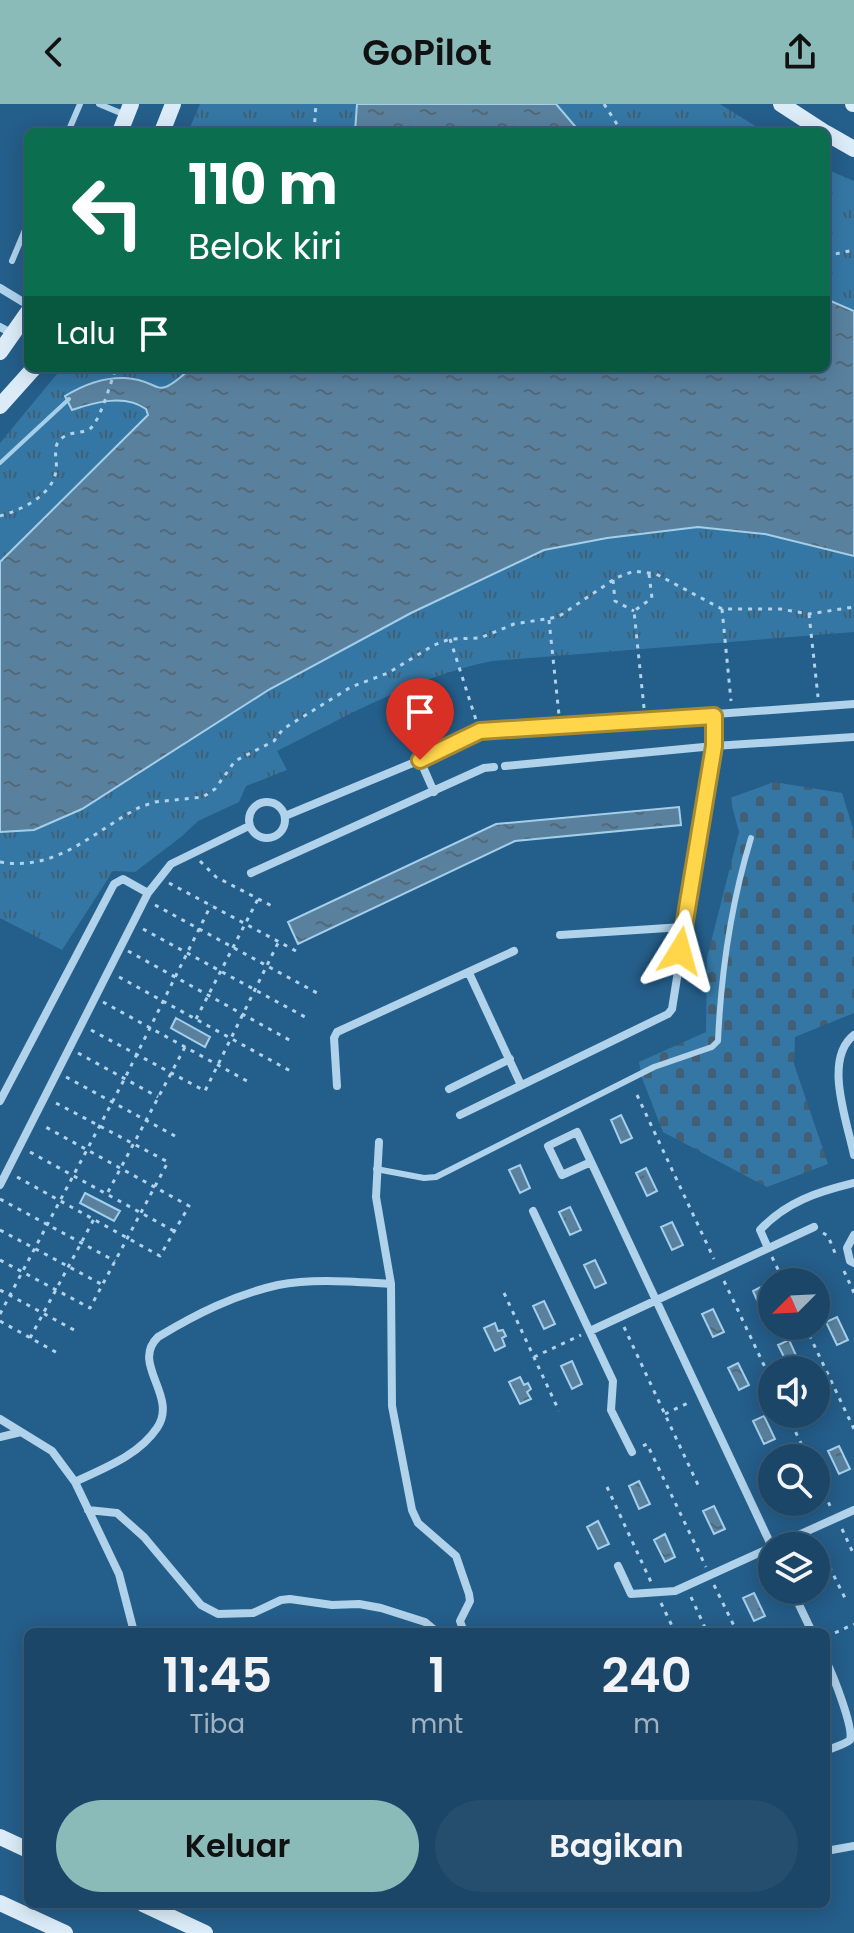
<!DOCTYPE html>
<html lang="id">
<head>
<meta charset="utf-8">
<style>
  body { margin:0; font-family:Poppins,sans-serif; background:#244d6e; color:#f1f3f6; height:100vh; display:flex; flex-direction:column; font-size:30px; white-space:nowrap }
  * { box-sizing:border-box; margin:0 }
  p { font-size:26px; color:#a0b1c0 }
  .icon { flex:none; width:44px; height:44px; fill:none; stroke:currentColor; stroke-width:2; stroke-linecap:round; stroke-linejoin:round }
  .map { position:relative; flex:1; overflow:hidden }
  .panel { position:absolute; left:24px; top:1524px; width:806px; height:280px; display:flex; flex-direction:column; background:#1b4668; border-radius:12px; box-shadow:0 4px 20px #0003,0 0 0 2px #395e7c }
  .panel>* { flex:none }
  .hud { position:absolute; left:24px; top:24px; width:806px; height:244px; border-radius:12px; box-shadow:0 4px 20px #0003,0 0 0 2px #395e7c; background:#0b6e4f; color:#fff; overflow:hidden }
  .needle { width:52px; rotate:246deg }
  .buttons { position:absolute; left:758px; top:1164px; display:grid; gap:16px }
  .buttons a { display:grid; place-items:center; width:72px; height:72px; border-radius:50%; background:#1b4668; box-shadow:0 4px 20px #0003,0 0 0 2px #395e7c; font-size:40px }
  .pin { position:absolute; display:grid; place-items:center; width:68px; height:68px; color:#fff; margin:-82px -34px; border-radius:50% 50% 50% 0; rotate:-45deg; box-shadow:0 0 8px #0007 }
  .pin .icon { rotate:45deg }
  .me { position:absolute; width:88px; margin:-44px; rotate:8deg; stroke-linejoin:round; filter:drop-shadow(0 0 6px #0008) }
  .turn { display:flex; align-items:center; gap:28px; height:168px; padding:0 32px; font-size:36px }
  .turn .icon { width:104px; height:104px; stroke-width:2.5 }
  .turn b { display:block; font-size:56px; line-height:68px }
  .then { display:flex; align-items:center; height:76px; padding:0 32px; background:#0003; gap:16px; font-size:30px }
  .eta { display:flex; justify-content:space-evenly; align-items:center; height:136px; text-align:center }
  .eta b { font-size:48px; font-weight:600; line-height:56px }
  .primary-button { display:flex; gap:16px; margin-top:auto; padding:16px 32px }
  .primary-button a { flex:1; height:92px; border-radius:48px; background:#8bbbb9; color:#111; font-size:32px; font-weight:600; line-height:92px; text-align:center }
  .primary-button a+a { background:#244d6e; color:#f1f3f6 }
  header { display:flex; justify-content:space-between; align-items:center; height:104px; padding:0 32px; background:#8bbbb9; color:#111; font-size:36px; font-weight:600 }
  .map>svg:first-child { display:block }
  .grass { fill:url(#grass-tufts) }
  .cemetery { fill:url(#cemetery-stones) }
  .water { fill:url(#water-ripples); stroke:#a4cfeb; stroke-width:2 }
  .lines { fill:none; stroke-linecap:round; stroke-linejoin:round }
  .stream { stroke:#a4cfeb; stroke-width:4 }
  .path { stroke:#b0d2ea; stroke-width:3; stroke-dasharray:4 6; stroke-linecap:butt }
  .lane { stroke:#b0d2ea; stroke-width:6 }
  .street { stroke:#b0d2ea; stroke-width:8 }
  .secondary { stroke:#dbecf8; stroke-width:16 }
  .route-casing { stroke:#a68a30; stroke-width:20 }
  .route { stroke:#ffd54a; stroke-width:14 }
</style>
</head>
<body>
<header><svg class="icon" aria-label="back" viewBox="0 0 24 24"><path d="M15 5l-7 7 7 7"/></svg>GoPilot<svg class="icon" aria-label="share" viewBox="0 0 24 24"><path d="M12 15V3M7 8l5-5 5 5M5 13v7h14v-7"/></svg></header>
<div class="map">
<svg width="854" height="1829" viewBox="0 0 854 1829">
  <defs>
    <pattern id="grass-tufts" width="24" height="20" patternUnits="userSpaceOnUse" patternTransform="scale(2)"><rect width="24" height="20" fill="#3577a4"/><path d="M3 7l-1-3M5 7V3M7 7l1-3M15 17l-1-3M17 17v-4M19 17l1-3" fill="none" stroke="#425f74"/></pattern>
    <pattern id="cemetery-stones" width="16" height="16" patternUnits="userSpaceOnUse" patternTransform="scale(2)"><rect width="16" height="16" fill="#3577a4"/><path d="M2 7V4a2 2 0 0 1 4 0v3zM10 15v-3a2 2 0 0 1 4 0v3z" fill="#425f74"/></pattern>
    <pattern id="water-ripples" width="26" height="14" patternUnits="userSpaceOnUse" patternTransform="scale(2)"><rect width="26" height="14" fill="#59819e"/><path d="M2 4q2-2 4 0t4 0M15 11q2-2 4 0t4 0" fill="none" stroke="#536979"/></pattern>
  </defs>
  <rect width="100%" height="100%" fill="#245e8a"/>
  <path class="grass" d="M200,0H720L765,28H188Z
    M826,65L854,77V528L492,557C414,573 347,612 277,647L287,666L246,682L239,698L198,717L181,733L135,768L113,767L62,846L0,814V339L62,264H826Z"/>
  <path class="cemetery" d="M774,678L842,689L854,728V909L795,933L794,960L828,1060L767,1083L663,1028L642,974L639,958L706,928L707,854L739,728L730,694Z"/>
  <path class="water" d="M357,0H556L580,28H355Z
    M826,195L854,207V452L765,430L698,423L607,434L544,446L411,509L270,585L82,705L34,726L0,728V458L148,311L146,305C125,290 95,298 72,306L65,292C83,281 103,273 125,274C164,276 152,300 191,264H826Z
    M679,703L681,721L515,737L298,840L288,818L496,720Z
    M176,914L210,933L205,943L171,924Z
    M621,1011L632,1034L621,1039L611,1016Z
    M520,1061L530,1084L520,1089L509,1066Z
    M646,1064L657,1087L647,1092L636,1069Z
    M85,1089L120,1107L114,1117L80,1099Z
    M570,1103L581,1126L570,1131L559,1108Z
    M672,1118L683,1141L672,1146L661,1123Z
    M595,1156L606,1179L595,1184L584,1161Z
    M763,1182L772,1206L763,1210L753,1187Z
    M544,1197L555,1220L544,1225L533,1202Z
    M713,1205L724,1228L713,1233L702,1210Z
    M837,1213L848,1236L837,1241L826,1218Z
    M495,1219L498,1227L503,1226L506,1232L502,1234L505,1242L495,1247L484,1224Z
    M789,1236L799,1258L789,1263L778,1241Z
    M572,1257L582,1280L572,1285L561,1262Z
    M738,1259L749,1281L739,1286L728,1264Z
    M520,1273L524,1281L528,1279L531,1285L527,1288L531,1295L520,1300L509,1278Z
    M764,1312L775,1335L764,1340L753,1317Z
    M839,1342L850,1365L839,1370L828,1347Z
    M639,1377L650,1400L639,1405L629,1382Z
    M714,1402L725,1425L714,1430L703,1407Z
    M598,1417L609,1440L598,1445L587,1423Z
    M665,1430L675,1453L665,1458L654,1436Z
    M754,1489L765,1512L754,1517L743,1494Z"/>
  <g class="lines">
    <path class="stream" d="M0,359L69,295"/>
    <path class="path" d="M604,0L622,28
      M314,28L316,0
      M826,152L854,146
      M0,412C21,406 52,392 56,367C58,357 52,345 59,337C67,327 78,330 88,326C99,322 111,277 116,264
      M613,476L615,497L634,507
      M722,505L731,597
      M809,510L818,593
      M549,516L559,611
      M450,535L477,619
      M644,604L634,507L652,494L649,470
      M200,757L216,773L272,802
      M0,758C57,768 94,727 140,703L155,698L203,693L215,685L235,657L274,637L283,625L351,583L388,569L434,541L450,535L480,534L514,520L558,513L616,474L634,467L656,470L722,505H780L809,510L854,503
      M169,779L296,847
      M155,801L317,889
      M143,825L305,913
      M128,847L293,938
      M119,873L294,969
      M103,898L247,977
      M196,915L258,795
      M91,926L205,987L279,837
      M78,949L158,993
      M66,973L175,1032
      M637,991L714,1155
      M30,1048L174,1127
      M17,1073L160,1152L189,1102L42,1021
      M108,1088L185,943
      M0,1095L115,1157
      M0,1126L103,1181
      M823,1129L828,1132L835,1149
      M772,1153L784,1178
      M0,1156L90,1204L168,1058L54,998
      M844,1167L854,1189
      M724,1177L772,1278
      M0,1186L74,1226
      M504,1189L559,1307
      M0,1210L125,974L211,801
      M0,1217L61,1251
      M805,1222L854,1325
      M624,1223L699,1383
      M30,1234L94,1115
      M534,1253L581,1231
      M665,1310L690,1298
      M787,1310L808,1354
      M643,1342L647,1340L706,1463
      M816,1371L831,1404
      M607,1383L651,1478
      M842,1425L854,1451
      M816,1436L847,1498
      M714,1481L737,1528
      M691,1493L707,1528
      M661,1499L675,1528
      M826,1533L854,1520"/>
    <path class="lane" d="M99,0L123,10
      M68,28L80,0
      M12,157L28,119
      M376,1065L424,1074L436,1073L654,963L712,943L718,937C721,869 731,800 751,734"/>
    <path class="street" d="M0,184L28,201
      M0,223L13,230
      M420,656L434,688
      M505,662L714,642L854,633
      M249 716a18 18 0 1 1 36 0a18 18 0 1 1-36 0Z
      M285,712L420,656L480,627L854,600
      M251,769L484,664L494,663
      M148,789L171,760L249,722
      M560,831L683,823
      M469,869L521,981
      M854,931C823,955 847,1017 854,1051
      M337,982L334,934L337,928L514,847
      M449,985L510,955
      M0,997L114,780L123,775L148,789L0,1081
      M460,1011L668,910L672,905L714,642V612
      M379,1038L376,1093L391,1180L392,1302L412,1406L418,1419L456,1452L469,1490L470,1497L460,1517L464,1528
      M591,1058L562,1071L548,1042L577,1028L772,1443
      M533,1107L613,1277L611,1306L632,1348
      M854,1131L847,1144L850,1157L854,1159
      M768,1144L760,1126C786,1098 817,1088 854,1079
      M590,1227L814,1123
      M0,1315L52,1347L75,1378L119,1470L134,1528
      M0,1333L21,1328
      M75,1378C104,1364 138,1352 157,1324C179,1292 130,1260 158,1233C196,1210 234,1191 278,1181C314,1174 355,1178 391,1180
      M88,1406L117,1409L144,1433L201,1501L218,1510L253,1509L281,1496L290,1495L332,1501L359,1500L381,1504L425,1518L437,1528
      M774,1442L854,1406
      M618,1462L631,1490L675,1487L772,1443
      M792,1486L812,1528
      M826,1557C833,1571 854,1624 850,1636C844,1641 833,1643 826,1647
      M826,1747L854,1742"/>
    <path class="secondary" d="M781,0L824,28
      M853,0H854
      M120,28L131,0
      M162,28L173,0
      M826,29L854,45
      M0,248L28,208
      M0,302L34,264
      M0,1733L28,1746
      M0,1799L65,1829
      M143,1800L205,1829"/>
  </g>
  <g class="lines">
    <g class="route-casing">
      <path id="route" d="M420,656L480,627L714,612V642L680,847"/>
    </g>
    <use href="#route" class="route"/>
  </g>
</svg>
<div class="buttons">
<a><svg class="needle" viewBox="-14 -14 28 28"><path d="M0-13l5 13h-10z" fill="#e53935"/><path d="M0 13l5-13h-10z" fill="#a0b1c0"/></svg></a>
<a><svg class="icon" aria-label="sound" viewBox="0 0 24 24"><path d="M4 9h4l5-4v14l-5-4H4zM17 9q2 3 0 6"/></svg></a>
<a><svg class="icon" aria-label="search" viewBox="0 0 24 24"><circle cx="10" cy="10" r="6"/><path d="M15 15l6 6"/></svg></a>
<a><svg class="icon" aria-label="layers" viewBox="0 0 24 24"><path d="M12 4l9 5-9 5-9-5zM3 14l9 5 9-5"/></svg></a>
</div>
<div class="pin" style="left:420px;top:656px;background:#d93025"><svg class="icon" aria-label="arrive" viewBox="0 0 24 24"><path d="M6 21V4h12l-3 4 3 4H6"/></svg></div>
<svg class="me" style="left:680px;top:847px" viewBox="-20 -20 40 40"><path d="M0-17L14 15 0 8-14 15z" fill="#ffd54a" stroke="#fff" stroke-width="4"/></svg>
<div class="hud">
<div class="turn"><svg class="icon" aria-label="left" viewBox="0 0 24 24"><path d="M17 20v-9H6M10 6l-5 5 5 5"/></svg><div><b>110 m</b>Belok kiri</div></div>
<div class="then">Lalu<svg class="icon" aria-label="arrive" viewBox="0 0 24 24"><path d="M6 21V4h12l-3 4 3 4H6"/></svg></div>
</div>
<section class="panel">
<div class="eta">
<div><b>11:45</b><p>Tiba</p></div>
<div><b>1</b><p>mnt</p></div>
<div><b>240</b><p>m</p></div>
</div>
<div class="primary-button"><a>Keluar</a><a>Bagikan</a></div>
</section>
</div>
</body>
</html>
